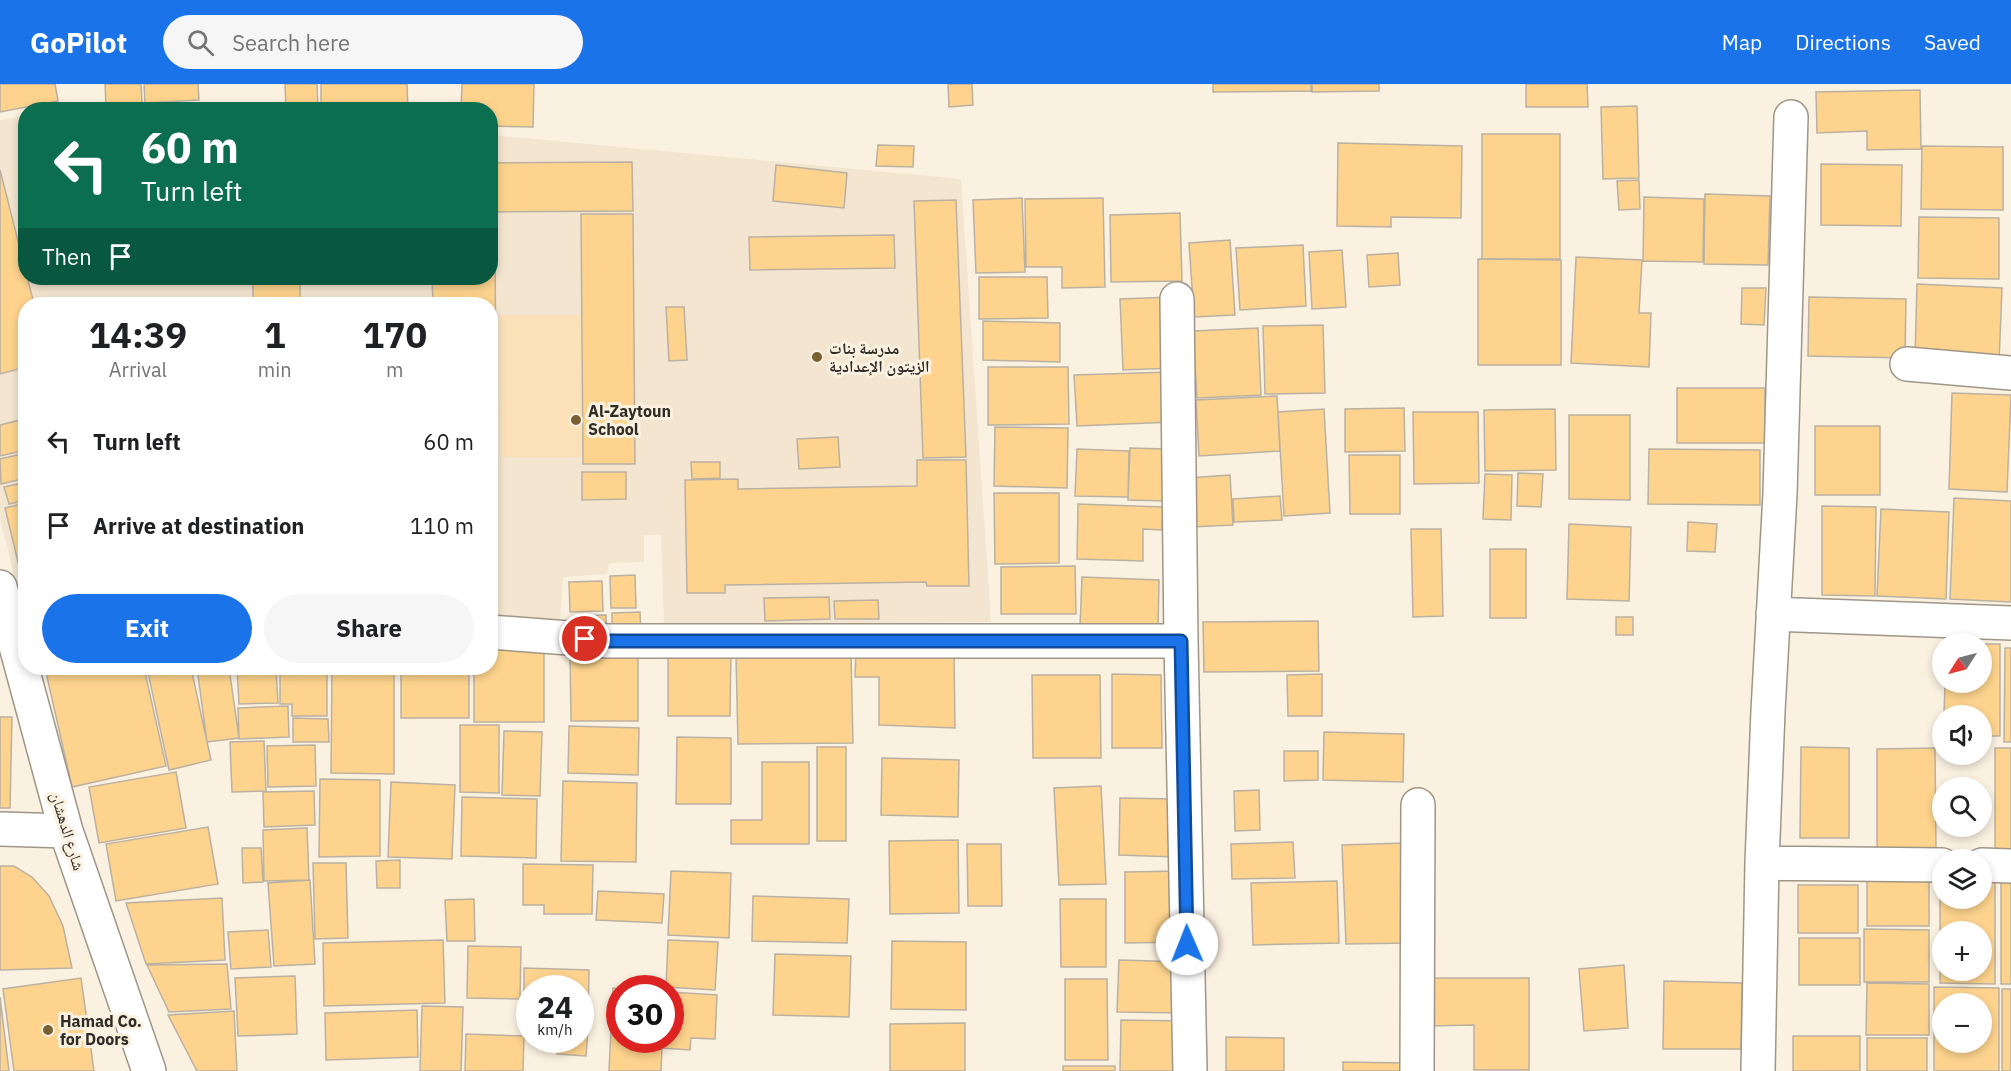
<!DOCTYPE html>
<html lang="en">
<head>
<meta charset="utf-8">
<style>
  body { margin:0; font-family:"IBM Plex Sans","Noto Naskh Arabic",sans-serif; background:#f6f6f6; color:#202124; height:100vh; display:flex; flex-direction:column; font-size:22px; white-space:nowrap }
  * { box-sizing:border-box; margin:0 }
  p { font-size:20px; color:#757577 }
  .icon { flex:none; width:33px; height:33px; fill:none; stroke:currentColor; stroke-width:2; stroke-linecap:round; stroke-linejoin:round }
  .map { position:relative; flex:1; overflow:hidden }
  .details { position:absolute; left:18px; top:213px; width:480px; height:378px; display:flex; flex-direction:column; background:#fff; border-radius:24px; box-shadow:0 3px 9px #0003 }
  .details>* { flex:none }
  .guide { position:absolute; left:18px; top:18px; width:480px; height:183px; border-radius:24px; box-shadow:0 3px 9px #0003; background:#0b6e4f; color:#fff; overflow:hidden }
  .needle { width:39px; rotate:234deg }
  .buttons { position:absolute; left:1932px; top:549px; display:grid; gap:12px }
  .buttons a { display:grid; place-items:center; width:60px; height:60px; border-radius:50%; background:#fff; box-shadow:0 3px 9px #0003; font-size:30px }
  .speed { position:absolute; left:516px; top:891px; display:flex; gap:12px; font-size:30px; font-weight:700; text-align:center }
  .speed>* { display:grid; place-content:center; width:78px; height:78px; border-radius:50%; background:#fff; box-shadow:0 3px 9px #0003; line-height:1 }
  .speed small { font-size:15px; font-weight:400 }
  .speed .limit { border:9px solid #d22; background:#fff; color:#111 }
  .pin { position:absolute; display:grid; place-items:center; width:51px; height:51px; color:#fff; margin:-26px; border:3px solid #fff; border-radius:50%; box-shadow:0 2px 6px #0007 }
  .me { position:absolute; width:66px; margin:-33px; rotate:359deg; stroke-linejoin:round; filter:drop-shadow(0 0 4px #0008) }
  .turn { display:flex; align-items:center; gap:21px; height:126px; padding:0 24px; font-size:27px }
  .turn .icon { width:78px; height:78px; stroke-width:2.5 }
  .turn b { display:block; font-size:42px; line-height:51px }
  .then { display:flex; align-items:center; height:57px; padding:0 24px; background:#0003; gap:12px; font-size:22px }
  .eta { display:flex; justify-content:space-evenly; align-items:center; height:102px; text-align:center }
  .eta b { font-size:36px; font-weight:800; line-height:42px }
  .action { display:flex; gap:12px; margin-top:auto; padding:12px 24px }
  .action a { flex:1; height:69px; border-radius:36px; background:#1a73e8; color:#fff; font-size:24px; font-weight:800; line-height:69px; text-align:center }
  .action a+a { background:#f6f6f6; color:#202124 }
  ul { padding:0; list-style:none }
  li { display:flex; align-items:center; gap:18px; height:84px; padding:0 24px }
  li div { flex:1 }
  li b { display:block; font-size:22px }
  li em { font-style:normal }
  header { display:flex; align-items:center; gap:36px; box-sizing:border-box; height:84px; padding:0 30px; background:#1a73e8; color:#fff }
  header strong { font-size:28px }
  nav { display:flex; gap:33px; margin-inline-start:auto; font-size:21px }
  .search { width:420px; height:54px; background:#f6f6f6; display:flex; align-items:center; gap:15px; box-sizing:border-box; padding:0 21px; border-radius:33px; color:#757577; font-size:22px }
  .map>svg:first-child { display:block }
  .built { fill:#f3e5cf }
  .green { fill:#fae1b8 }
  .building { fill:#fdd38d; stroke:#bbb1a2; stroke-width:1.5; fill-rule:evenodd }
  .lines { fill:none; stroke-linecap:round; stroke-linejoin:round }
  .minor-casing { stroke:#9f9687; stroke-width:36 }
  .minor { stroke:#fff; stroke-width:33 }
  .route-casing { stroke:#114b97; stroke-width:15 }
  .route { stroke:#1a73e8; stroke-width:10 }
  .poi-dot { fill:#7a5f31; stroke:#fbf1e1; stroke-width:2 }
  .labels { text-anchor:middle; dominant-baseline:central; stroke-width:6; stroke-linejoin:round; paint-order:stroke }
  .poi-label { font-size:16px; font-weight:bold; fill:#2f2b25; stroke:#fbf1e1; text-anchor:start }
  .street-label { font-size:16px; fill:#2f2b25; stroke:#fbf1e1 }
</style>
</head>
<body>
<header>
<strong>GoPilot</strong>
<div class="search"><svg class="icon" aria-label="search" viewBox="0 0 24 24"><circle cx="10" cy="10" r="6"/><path d="M15 15l6 6"/></svg>Search here</div>
<nav><a>Map</a><a>Directions</a><a>Saved</a></nav>
</header>
<div class="map">
<svg width="2011" height="987" viewBox="0 0 2011 987">
  <rect width="100%" height="100%" fill="#fbf1e1"/>
  <path class="built" d="M25,32L26,194H490L491,51L961,95L991,538L664,540L661,451H644V478L609,479L607,490L563,493L560,535H491L490,220H26L25,537L0,434V36Z"/>
  <path class="green" d="M500,231H581V373H501Z"/>
  <path class="building" d="M0,0H55L58,17L0,28Z
    M105,0H141L142,19L106,21Z
    M144,0H198L199,16L145,19Z
    M285,0H317L318,26H286Z
    M321,0H407L408,26H321Z
    M462,0H534L533,43L490,42V26H461Z
    M948,0H972L973,21L949,23Z
    M1213,0H1311V7L1213,8Z
    M1312,0H1379V7L1312,8Z
    M1526,0H1587L1588,23H1526Z
    M1920,6L1921,65L1867,66V47L1817,49L1816,8Z
    M1637,22L1639,94L1603,95L1601,23Z
    M1482,50H1560V175H1482Z
    M1338,59L1462,62L1461,134L1391,133V143L1337,142Z
    M878,61L914,62L913,83L876,82Z
    M1922,62L2003,63V126L1921,125Z
    M632,78L633,127L490,128V79Z
    M1821,80L1902,81L1901,142L1821,141Z
    M776,81L847,89L844,124L773,117Z
    M0,86L34,220H26V283L0,290Z
    M1639,96L1640,125L1619,126L1617,97Z
    M1705,110L1770,112L1768,181L1704,180Z
    M1644,113L1704,115L1703,178L1643,177Z
    M1022,114L1025,188L976,189L973,116Z
    M1103,114L1105,203L1062,204V183H1026L1025,115Z
    M956,116L966,373L923,374L914,117Z
    M1180,129L1182,197L1111,198L1110,131Z
    M490,130H495L496,368H490V220H433L432,194H490Z
    M581,130H633L635,380H583Z
    M1919,133L1999,134V195L1918,194Z
    M894,151L895,184L750,186L749,153Z
    M1230,156L1235,231L1194,233L1189,159Z
    M1303,161L1306,222L1240,226L1236,164Z
    M1342,166L1346,223L1312,225L1309,168Z
    M1398,169L1400,201L1369,203L1367,171Z
    M1576,173L1642,176L1639,229H1651L1649,283L1571,279Z
    M1478,175L1561,176V281H1478Z
    M979,193H1047L1048,234L979,235Z
    M253,194H300V220H253Z
    M1917,200L2002,204L1999,279L1915,275Z
    M1742,204H1766L1764,241L1741,240Z
    M1171,213L1174,284L1123,286L1120,215Z
    M1809,213L1906,215L1905,274L1808,272Z
    M666,223H684L687,276L669,277Z
    M983,237L1060,239V278L983,276Z
    M1323,241L1325,309L1265,310L1263,242Z
    M1258,244L1261,311L1197,314L1193,247Z
    M988,283H1068L1069,340L988,341Z
    M1170,288L1172,338L1077,342L1074,291Z
    M1677,304H1765V359H1677Z
    M1952,309L2011,311L2007,408L1949,405Z
    M1277,312L1280,367L1199,372L1196,316Z
    M1404,324L1405,367L1345,368V325Z
    M1324,325L1330,429L1284,432L1278,328Z
    M1555,325L1556,386L1485,387L1484,326Z
    M1413,328H1478L1479,399L1414,400Z
    M1569,331H1630V416L1569,415Z
    M20,336L26,366L0,372V341Z
    M1815,342H1880V411H1815Z
    M995,343L1068,344L1067,404L994,402Z
    M838,353L840,383L799,385L797,355Z
    M1130,364L1166,365L1164,417L1128,416Z
    M1077,365L1129,367L1128,413L1075,412Z
    M1649,365L1760,366V421L1648,420Z
    M26,369V394L1,400L0,375Z
    M1349,371H1400V430H1350Z
    M917,376H966L969,502H927L926,498L725,501V509H687L685,396L738,395V405L917,402Z
    M691,378H720V394L692,395Z
    M582,388H626V415L582,416Z
    M1518,389L1543,390L1541,423L1517,422Z
    M1485,390L1512,391L1511,436L1483,435Z
    M1230,391L1233,441L1190,443L1187,394Z
    M26,398V416L9,420L4,403Z
    M994,409H1059V479L995,480Z
    M1280,412L1282,436L1234,438L1233,415Z
    M1954,414L2011,417V518L1950,515Z
    M26,419V503H24L5,424Z
    M1078,420L1163,423L1162,446L1143,445V477L1077,475Z
    M1822,422L1876,423L1875,512L1822,511Z
    M1881,425L1949,428L1946,515L1877,512Z
    M1688,438L1717,440L1715,468L1687,467Z
    M1569,440L1631,443L1629,517L1567,515Z
    M1411,445H1441L1443,532L1413,533Z
    M1490,465H1526V534H1490Z
    M1075,482L1076,530H1001V483Z
    M635,491L636,524H611L610,492Z
    M1082,493L1159,496L1158,545L1080,542Z
    M602,497L603,527L570,528L569,498Z
    M829,513L830,535L765,537L764,514Z
    M878,516L879,535H835L834,517Z
    M640,528L641,552L612,553V529Z
    M606,531V550H575L574,532Z
    M1616,533H1633V551H1616Z
    M1318,537L1319,587L1204,588L1203,538Z
    M1982,560H2000V652H1982V632H1944L1945,598H1982Z
    M668,562L731,566L730,632H668Z
    M490,563H544V638H474V584H490Z
    M2005,564H2011V658H2004Z
    M954,565L955,644L879,641V593H855L856,568Z
    M638,569V637H571L570,570Z
    M851,570L853,659L738,660L736,572Z
    M45,584H144L166,682L72,703Z
    M147,584H191L211,676L169,686Z
    M197,584H229L239,654L207,658Z
    M237,584H276L278,619L239,620Z
    M280,584H327V632H292V620H280Z
    M332,584H394V690L331,689Z
    M401,584H469V634H401Z
    M1112,590L1161,591L1162,664H1112Z
    M1322,590V632H1288L1287,591Z
    M1032,591H1100L1101,674H1033Z
    M288,622L289,653L239,655L238,624Z
    M0,633H12L10,724H0Z
    M293,634L328,635L329,658H293Z
    M460,641H499V709L460,708Z
    M569,642L639,644L638,691L568,689Z
    M504,647L542,648L540,712L502,711Z
    M1324,648L1404,650L1403,698L1323,696Z
    M677,653L731,654V720H676Z
    M264,657L266,707L232,708L230,658Z
    M315,661L316,702L268,703L267,662Z
    M817,663H846V757H817Z
    M1801,663L1849,664V754H1800Z
    M1935,664L1936,764H1877V665Z
    M1995,664H2011V771H1995Z
    M1284,667H1318V696L1284,697Z
    M882,674L959,676L958,733L881,731Z
    M762,678H809V760H731V736H762Z
    M176,688L186,744L99,759L89,703Z
    M320,695L380,696V772L319,773Z
    M563,697L637,699L636,778L561,777Z
    M391,698L455,701L452,775L388,773Z
    M1101,702L1106,800L1059,801L1054,704Z
    M1259,706L1260,746L1235,747L1234,707Z
    M314,707L315,741L264,743L263,708Z
    M462,713L537,715L536,774L461,772Z
    M1120,714L1176,715L1174,773L1119,771Z
    M208,743L218,800L116,817L106,760Z
    M307,744L309,796L264,797L263,746Z
    M958,756L959,829L890,830L889,757Z
    M1293,758L1295,794L1232,795L1231,760Z
    M1404,759L1407,859L1346,860L1342,761Z
    M967,760H1001L1002,822H968Z
    M242,764H261L263,798L243,799Z
    M400,776V804H377L376,777Z
    M313,779H346L348,854L315,855Z
    M523,780L593,781L592,830H544V821H523Z
    M0,782H14L32,793L49,812L63,842L72,884L0,886Z
    M671,787L731,789L729,854L668,851Z
    M1181,787L1182,858L1125,859V788Z
    M1940,794H1942V814H1982V794L1995,795V900L1940,899ZM1942,848H1982V886H1942Z
    M1867,795H1929V842H1867Z
    M310,796L315,880L274,882L268,799Z
    M1337,797L1339,859L1253,861L1251,799Z
    M2001,798H2011V900H2001Z
    M1798,801H1858V849H1798Z
    M598,807L664,810L662,839L596,836Z
    M753,812L849,815L847,859L752,857Z
    M222,814L225,876L146,880L126,819Z
    M474,815L475,857H447L445,816Z
    M1060,815H1106V883H1061Z
    M1864,845L1929,846V898H1864Z
    M268,846L271,883L231,885L228,848Z
    M1799,854H1860V901H1799Z
    M443,856L445,919L324,922L323,859Z
    M668,856L718,858L715,906L666,903Z
    M892,857L966,858V926L891,925Z
    M468,862L521,863L520,915L467,914Z
    M775,870L851,872L849,933L773,931Z
    M1119,876L1184,878L1183,929L1117,928Z
    M227,880L231,925L169,928L147,881Z
    M1624,881L1628,944L1584,947L1579,885Z
    M524,884L589,886L588,943H580V904H530V942L524,941Z
    M295,892L297,950L238,952L235,894Z
    M81,894L94,987H14L3,905Z
    M1428,894H1529V986H1474V941L1428,942Z
    M1065,895H1107L1108,976H1065Z
    M1664,897L1742,899L1741,965H1663Z
    M1867,899L1929,900V951H1866Z
    M1934,903L1999,904V987H1934ZM1942,920H1982V958H1942Z
    M613,904L620,905V956H670V908L717,911L715,955L691,954L690,966L662,964L661,987H609Z
    M2002,905H2011V987H2002Z
    M0,913L9,987H0Z
    M422,922L463,923L461,987H420Z
    M417,926L418,973L326,976L325,929Z
    M234,927L237,987H197L168,931Z
    M1121,936L1184,937L1183,987H1120Z
    M965,939V987H890V940Z
    M580,945H588L586,972L557,970V956H580Z
    M466,950L524,952L523,987H465Z
    M1793,952H1860V987H1793Z
    M1226,953L1284,954V987H1226Z
    M1867,954H1927V987H1867Z
    M1343,978L1405,979V987H1343Z
    M1063,982H1115V987H1063Z"/>
  <g class="lines">
    <g class="minor-casing">
      <path id="minor" d="M1177,215L1181,557L1190,987
        M1907,280L2011,289
        M0,503L66,747L149,987
        M1773,530L2011,539
        M490,548L608,557H1181
        M0,745L66,747
        M1762,779L1942,781
        M1982,781L2011,782
        M1417,987L1418,721
        M1758,987L1762,779L1768,627L1780,410L1791,33"/>
    </g>
    <use href="#minor" class="minor"/>
  </g>
  <g class="lines">
    <g class="route-casing">
      <path id="route" d="M585,555L608,557H1181L1187,860"/>
    </g>
    <use href="#route" class="route"/>
  </g>
  <g class="poi-dot">
    <circle cx="817" cy="273" r="6"/>
    <circle cx="576" cy="336" r="6"/>
    <circle cx="48" cy="946" r="6"/>
  </g>
  <g class="labels">
    <g class="poi-label">
      <text x="829" y="264">مدرسة بنات<tspan x="829" dy="18">الزيتون الإعدادية</tspan></text>
      <text x="588" y="327">Al-Zaytoun<tspan x="588" dy="18">School</tspan></text>
      <text x="60" y="937">Hamad Co.<tspan x="60" dy="18">for Doors</tspan></text>
    </g>
    <g class="street-label">
      <text transform="translate(68 747) rotate(73)">شارع الدهشان</text>
    </g>
  </g>
</svg>
<div class="buttons">
<a><svg class="needle" viewBox="-14 -14 28 28"><path d="M0-13l5 13h-10z" fill="#e53935"/><path d="M0 13l5-13h-10z" fill="#757577"/></svg></a>
<a><svg class="icon" aria-label="sound" viewBox="0 0 24 24"><path d="M4 9h4l5-4v14l-5-4H4zM17 9q2 3 0 6"/></svg></a>
<a><svg class="icon" aria-label="search" viewBox="0 0 24 24"><circle cx="10" cy="10" r="6"/><path d="M15 15l6 6"/></svg></a>
<a><svg class="icon" aria-label="layers" viewBox="0 0 24 24"><path d="M12 4l9 5-9 5-9-5zM3 14l9 5 9-5"/></svg></a>
<a>+</a>
<a>−</a>
</div>
<div class="speed"><div>24<small>km/h</small></div><div class="limit">30</div></div>
<div class="pin" style="left:585px;top:555px;background:#d93025"><svg class="icon" aria-label="arrive" viewBox="0 0 24 24"><path d="M6 21V4h12l-3 4 3 4H6"/></svg></div>
<svg class="me" style="left:1187px;top:860px" viewBox="-20 -20 40 40"><circle r="19" fill="#fff"/><path d="M0-13L10 11 0 6-10 11z" fill="#1a73e8"/></svg>
<div class="guide">
<div class="turn"><svg class="icon" aria-label="left" viewBox="0 0 24 24"><path d="M17 20v-9H6M10 6l-5 5 5 5"/></svg><div><b>60 m</b>Turn left</div></div>
<div class="then">Then<svg class="icon" aria-label="arrive" viewBox="0 0 24 24"><path d="M6 21V4h12l-3 4 3 4H6"/></svg></div>
</div>
<section class="details">
<div class="eta">
<div><b>14:39</b><p>Arrival</p></div>
<div><b>1</b><p>min</p></div>
<div><b>170</b><p>m</p></div>
</div>
<ul>
<li><svg class="icon" aria-label="left" viewBox="0 0 24 24"><path d="M17 20v-9H6M10 6l-5 5 5 5"/></svg><div><b>Turn left</b></div><em>60 m</em></li>
<li><svg class="icon" aria-label="arrive" viewBox="0 0 24 24"><path d="M6 21V4h12l-3 4 3 4H6"/></svg><div><b>Arrive at destination</b></div><em>110 m</em></li>
</ul>
<div class="action"><a>Exit</a><a>Share</a></div>
</section>
</div>
</body>
</html>
